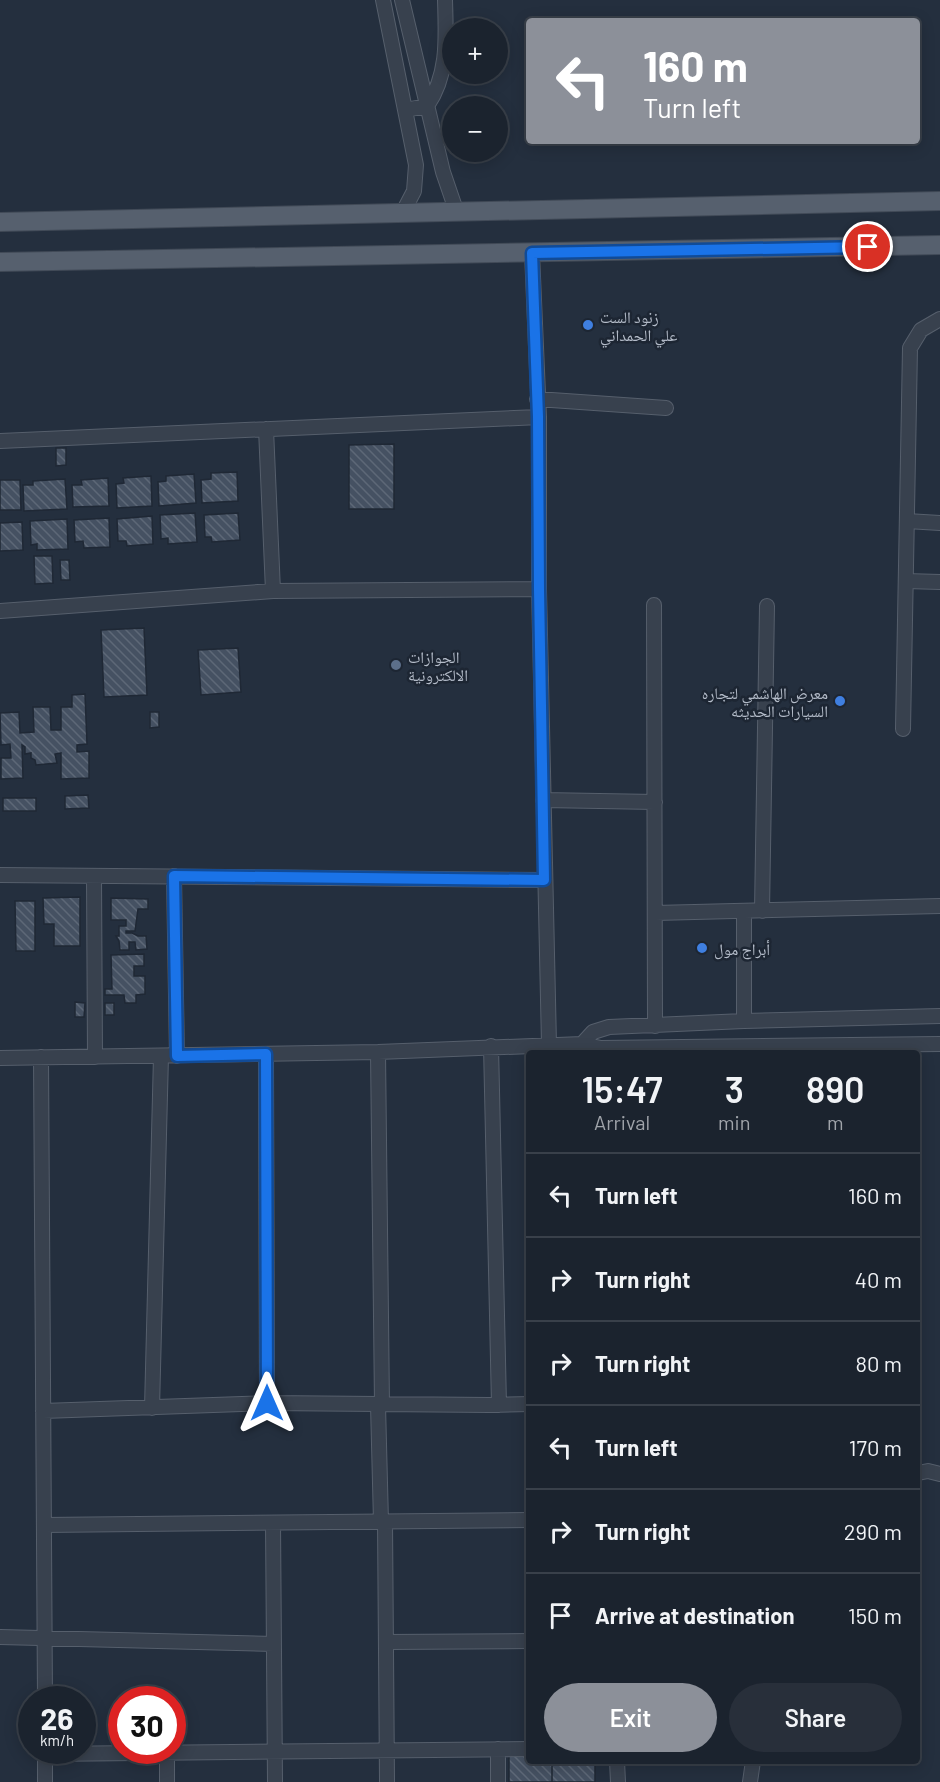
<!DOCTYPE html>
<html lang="en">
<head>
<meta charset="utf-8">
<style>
  body { margin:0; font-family:Barlow,"Noto Naskh Arabic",sans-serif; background:#282f3a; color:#f1f3f6; height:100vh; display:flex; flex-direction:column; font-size:22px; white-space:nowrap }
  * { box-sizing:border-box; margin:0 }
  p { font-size:20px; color:#a0a4aa }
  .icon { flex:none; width:33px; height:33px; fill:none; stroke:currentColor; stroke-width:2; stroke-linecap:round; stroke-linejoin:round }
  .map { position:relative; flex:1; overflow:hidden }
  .sheet { position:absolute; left:526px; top:1050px; width:394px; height:714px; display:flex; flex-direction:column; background:#1b232e; border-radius:6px; box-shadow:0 3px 15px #0003,0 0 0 2px #39404a }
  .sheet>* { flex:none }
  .top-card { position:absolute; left:526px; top:18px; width:394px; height:126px; border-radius:6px; box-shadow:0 3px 15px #0003,0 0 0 2px #39404a; background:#8c9099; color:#fff; overflow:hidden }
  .controls { position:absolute; left:442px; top:18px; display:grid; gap:12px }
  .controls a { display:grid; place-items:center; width:66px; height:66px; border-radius:50%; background:#1b232e; box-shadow:0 3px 15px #0003,0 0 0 2px #39404a; font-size:30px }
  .speed { position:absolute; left:18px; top:1686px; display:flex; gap:12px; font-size:30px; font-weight:700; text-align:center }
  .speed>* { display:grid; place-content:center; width:78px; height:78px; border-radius:50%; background:#1b232e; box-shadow:0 3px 15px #0003,0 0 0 2px #39404a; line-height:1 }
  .speed small { font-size:15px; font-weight:400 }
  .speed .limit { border:9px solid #d22; background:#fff; color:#111 }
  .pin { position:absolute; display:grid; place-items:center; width:51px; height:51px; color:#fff; margin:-26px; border:3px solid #fff; border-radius:50%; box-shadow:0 2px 6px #0007 }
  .me { position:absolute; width:66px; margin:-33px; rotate:0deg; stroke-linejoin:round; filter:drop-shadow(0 0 4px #0008) }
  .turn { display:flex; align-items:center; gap:21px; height:126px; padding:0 18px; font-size:27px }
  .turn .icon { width:78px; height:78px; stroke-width:2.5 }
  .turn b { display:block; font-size:42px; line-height:51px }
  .eta { display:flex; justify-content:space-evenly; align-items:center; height:102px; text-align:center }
  .eta b { font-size:36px; font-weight:600; line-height:42px }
  .button { display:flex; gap:12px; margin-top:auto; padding:12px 18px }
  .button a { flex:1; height:69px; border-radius:36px; background:#8c9099; color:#fff; font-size:24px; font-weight:600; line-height:69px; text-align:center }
  .button a+a { background:#282f3a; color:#f1f3f6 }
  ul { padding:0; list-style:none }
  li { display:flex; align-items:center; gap:18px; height:84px; padding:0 18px; border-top:2px solid #39404a }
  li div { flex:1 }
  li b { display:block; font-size:22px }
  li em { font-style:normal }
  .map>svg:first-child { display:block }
  .building { fill:url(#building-back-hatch); stroke:#1f2835; stroke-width:1.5 }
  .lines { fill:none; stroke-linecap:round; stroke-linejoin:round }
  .minor-casing { stroke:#565f6c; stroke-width:16 }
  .major-casing { stroke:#414a57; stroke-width:20 }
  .minor { stroke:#38414e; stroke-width:14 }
  .major { stroke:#56606e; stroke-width:18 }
  .route-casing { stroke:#114b97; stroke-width:15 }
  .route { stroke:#1a73e8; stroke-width:10 }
  .shop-dot { fill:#3f7fe0; stroke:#1d2633; stroke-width:2 }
  .service-dot { fill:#5c6f8a; stroke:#1d2633; stroke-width:2 }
  .labels { text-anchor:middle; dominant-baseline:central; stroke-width:5; stroke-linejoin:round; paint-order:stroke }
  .poi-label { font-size:16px; fill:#b4bcc9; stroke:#1d2633; text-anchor:start }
</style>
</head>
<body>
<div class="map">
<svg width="940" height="1782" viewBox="0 0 940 1782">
  <defs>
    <pattern id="building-back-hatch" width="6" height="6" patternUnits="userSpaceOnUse" patternTransform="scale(1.5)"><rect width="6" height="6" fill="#455162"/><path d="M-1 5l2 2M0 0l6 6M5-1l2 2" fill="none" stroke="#5d6877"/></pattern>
  </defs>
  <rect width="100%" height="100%" fill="#242f3e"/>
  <path class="building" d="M394,444V509H349V445Z
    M56,448H66V465L56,466Z
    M237,472L238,501L202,503L201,480L211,479V473Z
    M194,474L196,503L159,506L158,482L166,481V476Z
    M151,476L152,506L117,508L116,484L124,483L123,478Z
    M108,478L109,506L73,507L72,485H82L81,480Z
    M65,479L67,509L24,511L23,485H33V481Z
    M0,480H20L21,510H0Z
    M195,513L197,542L168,544V538L161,539L160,515Z
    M238,513L240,540L212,542L211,537H205L204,515Z
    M152,516L153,544L127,546L126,541H118L117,519Z
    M109,518L110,547L84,548L83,541L75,542L74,520Z
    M67,519L68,549L37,550V544L31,545L30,521Z
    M22,522L23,550L0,551V523Z
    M34,556H52L53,583L35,584Z
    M60,560H69L70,580H61Z
    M144,628L147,695L104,697L101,630Z
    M238,648L241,692L201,695L198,650Z
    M85,694L87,744L77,745V752L89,751V778L61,779V753L55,754L57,763L36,765L35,760L31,758V753L25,754V747L22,745L23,778L1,779V758H11L10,744L1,745L0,713L19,712L20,733L34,732L33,707H50L51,730H61V707H72V695Z
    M150,712H159V727L150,728Z
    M88,795L89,808L65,809V796Z
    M3,798H36V811H3Z
    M80,897V946H54V924H44L43,898Z
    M111,898L148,899V909H138L135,931H126V933H132L138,936H146L147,949L136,950L135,942H129V950H120L119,941L116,936H119V926H126V920H111Z
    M15,901H35V951H16Z
    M144,954V966H134V976H145V994L136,995V1003H125L124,995H105V989H112L111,955Z
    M75,1002L85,1003L84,1017H75Z
    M105,1003H114V1015H105Z
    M530,1754V1761H552V1782H509V1755Z
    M552,1761H595V1782H552Z"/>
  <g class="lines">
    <g class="minor-casing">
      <path id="minor" d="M383,0L416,165L414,191L402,214
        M402,0L443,172L457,213
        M405,110L427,106C449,74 446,37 445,0
        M532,253L539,417V589L549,1045
        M537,399L666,408
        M0,441L539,417
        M907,521L940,523
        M906,581L940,582
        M273,591L539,589
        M654,605L655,1026
        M0,611L273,591L266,429
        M903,729L910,348L921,330L940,319
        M543,800L655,802
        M0,875L544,880
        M94,876L95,1057
        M174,876L177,1056
        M762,911L767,606
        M655,913L940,906
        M744,1021V911
        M582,1044L593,1032L609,1027L744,1021L940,1016
        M491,1046L499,1405
        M378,1052L382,1405
        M41,1057L45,1700
        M0,1058L378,1052L582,1044L601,1048L940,1044
        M267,1403L489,1405L530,1404
        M378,1405L381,1522
        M152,1408L161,1056
        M43,1411L267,1403L266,1054
        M918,1473L928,1471L940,1474
        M385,1522L387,1782
        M273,1523L275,1782
        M44,1525L530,1520
        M0,1637L274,1644
        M386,1642L530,1641
        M498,1749V1782
        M167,1753V1782
        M45,1754L530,1749
        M617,1761L618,1782
        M45,1782V1750
        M750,1782L753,1761"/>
    </g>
    <g class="major-casing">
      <path id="major" d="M0,222L940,201
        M0,262L940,245"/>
    </g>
    <use href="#minor" class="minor"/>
    <use href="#major" class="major"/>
  </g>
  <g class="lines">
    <g class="route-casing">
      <path id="route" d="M267,1403L266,1054L177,1056L174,876L544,880L539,589L538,417L532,253L868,247"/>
    </g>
    <use href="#route" class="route"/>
  </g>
  <g class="shop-dot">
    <circle cx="588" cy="325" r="6"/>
    <circle cx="840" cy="701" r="6"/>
    <circle cx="702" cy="948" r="6"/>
  </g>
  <circle class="service-dot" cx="396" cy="665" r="6"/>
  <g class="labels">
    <g class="poi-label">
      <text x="600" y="316">زنود الست<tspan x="600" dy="18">علي الحمداني</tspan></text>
      <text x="408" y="656">الجوازات<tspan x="408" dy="18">الالكترونية</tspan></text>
      <text x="828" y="692" text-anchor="end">معرض الهاشمي لتجاره<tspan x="828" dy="18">السيارات الحديثه</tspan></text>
      <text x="714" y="948">أبراج مول</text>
    </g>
  </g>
</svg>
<div class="controls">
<a>+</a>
<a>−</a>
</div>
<div class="speed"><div>26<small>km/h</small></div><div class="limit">30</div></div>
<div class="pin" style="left:868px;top:247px;background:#d93025"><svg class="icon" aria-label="arrive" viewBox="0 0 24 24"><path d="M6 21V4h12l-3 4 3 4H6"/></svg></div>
<svg class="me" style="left:267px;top:1403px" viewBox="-20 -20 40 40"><path d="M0-17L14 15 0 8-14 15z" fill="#1a73e8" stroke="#fff" stroke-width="4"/></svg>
<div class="top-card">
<div class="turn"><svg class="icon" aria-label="left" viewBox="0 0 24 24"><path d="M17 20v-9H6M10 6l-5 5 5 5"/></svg><div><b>160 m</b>Turn left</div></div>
</div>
<section class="sheet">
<div class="eta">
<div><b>15:47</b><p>Arrival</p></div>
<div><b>3</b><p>min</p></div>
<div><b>890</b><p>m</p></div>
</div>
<ul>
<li><svg class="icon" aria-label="left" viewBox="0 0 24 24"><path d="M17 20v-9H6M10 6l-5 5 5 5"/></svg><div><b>Turn left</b></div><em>160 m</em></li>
<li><svg class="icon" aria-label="right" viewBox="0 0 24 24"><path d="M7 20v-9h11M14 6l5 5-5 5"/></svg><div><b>Turn right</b></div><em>40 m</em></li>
<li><svg class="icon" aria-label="right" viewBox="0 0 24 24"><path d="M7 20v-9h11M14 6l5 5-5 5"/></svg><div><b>Turn right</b></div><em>80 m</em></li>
<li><svg class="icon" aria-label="left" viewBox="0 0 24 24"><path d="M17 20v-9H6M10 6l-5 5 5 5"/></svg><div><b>Turn left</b></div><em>170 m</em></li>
<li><svg class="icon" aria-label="right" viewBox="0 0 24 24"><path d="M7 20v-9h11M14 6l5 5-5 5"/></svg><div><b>Turn right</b></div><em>290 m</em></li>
<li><svg class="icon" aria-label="arrive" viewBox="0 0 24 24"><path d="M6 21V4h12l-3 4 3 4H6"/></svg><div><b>Arrive at destination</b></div><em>150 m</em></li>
</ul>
<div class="button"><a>Exit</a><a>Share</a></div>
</section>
</div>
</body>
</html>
